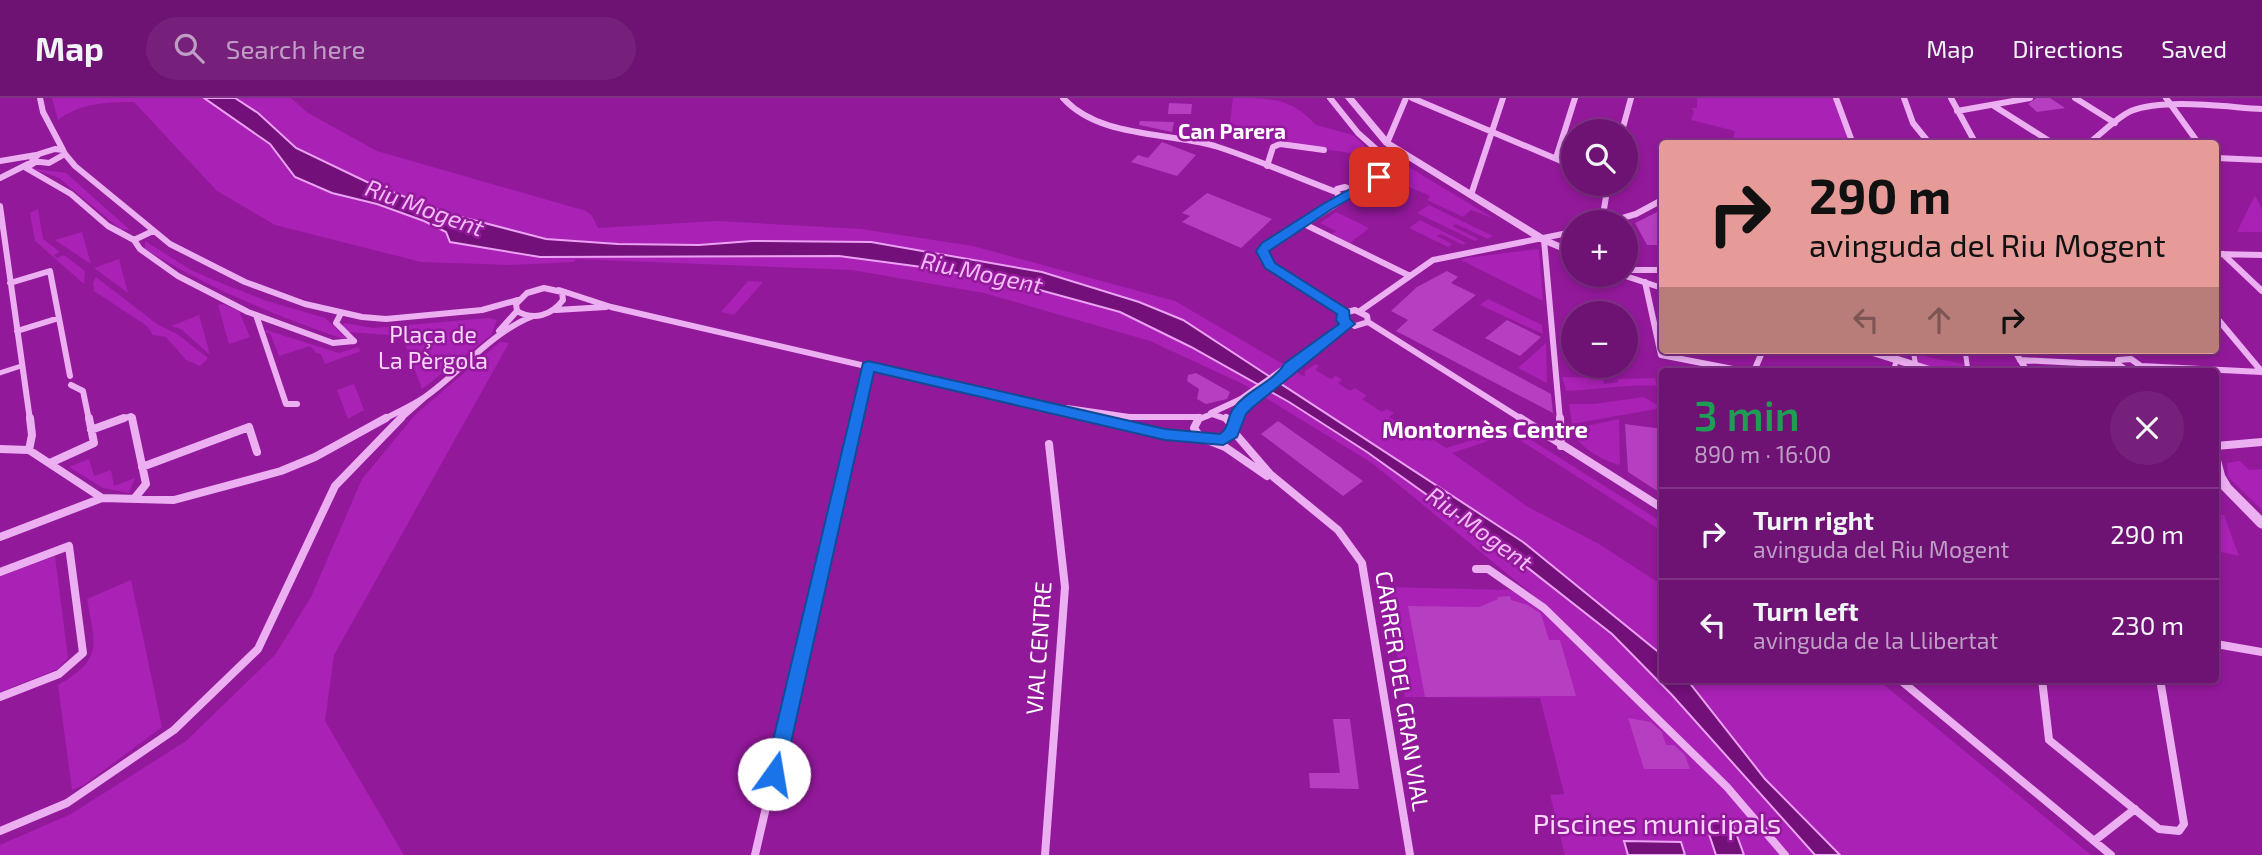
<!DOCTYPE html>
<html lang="en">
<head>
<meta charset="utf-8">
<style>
  body { margin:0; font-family:"Exo 2",sans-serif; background:#76207c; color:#f1f3f6; height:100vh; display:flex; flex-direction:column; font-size:26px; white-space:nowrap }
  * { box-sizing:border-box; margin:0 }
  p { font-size:23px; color:#bf9ec5 }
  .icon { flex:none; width:38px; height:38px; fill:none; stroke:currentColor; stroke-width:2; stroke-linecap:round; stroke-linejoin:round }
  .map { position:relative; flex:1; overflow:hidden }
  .details { position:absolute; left:1659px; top:270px; width:560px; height:315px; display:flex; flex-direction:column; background:#6e1374; border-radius:7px; box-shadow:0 4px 10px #0003,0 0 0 2px #803286 }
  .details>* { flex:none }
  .hud { position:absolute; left:1659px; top:42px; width:560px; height:214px; border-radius:7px; box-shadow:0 4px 10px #0003,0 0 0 2px #803286; background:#e69b98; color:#111; overflow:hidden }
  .buttons { position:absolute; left:1561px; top:21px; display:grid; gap:14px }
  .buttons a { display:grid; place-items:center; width:77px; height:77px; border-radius:50%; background:#6e1374; box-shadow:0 4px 10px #0003,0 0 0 2px #803286; font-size:35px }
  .pin { position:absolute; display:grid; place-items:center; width:60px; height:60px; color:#fff; margin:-30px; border-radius:14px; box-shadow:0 4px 10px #0006 }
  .me { position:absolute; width:77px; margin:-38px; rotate:13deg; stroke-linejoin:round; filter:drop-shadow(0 0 5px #0008) }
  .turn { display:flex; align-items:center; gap:24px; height:147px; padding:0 35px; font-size:32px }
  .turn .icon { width:91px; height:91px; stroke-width:2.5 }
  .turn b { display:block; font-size:49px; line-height:60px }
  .lanes { display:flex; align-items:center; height:66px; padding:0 35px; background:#0003; justify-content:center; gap:35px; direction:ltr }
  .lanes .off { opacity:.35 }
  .round { display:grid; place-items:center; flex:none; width:74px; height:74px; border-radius:37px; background:#76207c }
  .overview { display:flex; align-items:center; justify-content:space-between; height:119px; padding:0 35px }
  h1 { font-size:42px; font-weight:600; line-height:52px; color:#1e9e55 }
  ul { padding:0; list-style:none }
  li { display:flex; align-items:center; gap:21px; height:91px; padding:0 35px; border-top:2px solid #803286 }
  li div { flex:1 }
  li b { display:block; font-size:26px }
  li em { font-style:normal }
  header { display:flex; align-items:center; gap:42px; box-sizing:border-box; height:98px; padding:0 35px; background:#6e1374; border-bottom:2px solid #803286 }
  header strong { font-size:33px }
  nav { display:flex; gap:38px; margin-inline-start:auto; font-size:24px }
  .search { width:490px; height:63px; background:#76207c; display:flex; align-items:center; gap:18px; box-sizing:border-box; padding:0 24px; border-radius:38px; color:#bf9ec5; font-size:26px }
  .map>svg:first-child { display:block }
  .green { fill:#a921b5 }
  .water { fill:#731079; stroke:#eca2f4; stroke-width:2 }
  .building { fill:#b63ec0 }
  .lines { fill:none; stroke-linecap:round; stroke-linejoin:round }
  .pedestrian { stroke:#ecaff2; stroke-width:5 }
  .minor-far1 { stroke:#ecaff2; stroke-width:6 }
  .minor { stroke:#ecaff2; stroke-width:8 }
  .tertiary { fill:#ecaff2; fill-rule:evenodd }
  .route { fill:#1a73e8; stroke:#114b97; stroke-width:2 }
  .labels { text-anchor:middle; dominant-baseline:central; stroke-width:5; stroke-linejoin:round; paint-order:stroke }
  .far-neighbourhood-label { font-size:21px; font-weight:bold; fill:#fff; stroke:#93199b }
  .park-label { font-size:23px; fill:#f9d7fc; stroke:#93199b }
  .street-label { font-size:23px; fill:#fff; stroke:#93199b }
  .water-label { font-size:24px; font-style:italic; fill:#f3bcf8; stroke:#93199b }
  .neighbourhood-label { font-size:24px; font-weight:bold; fill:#fff; stroke:#93199b }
  .near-park-label { font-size:28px; fill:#f9d7fc; stroke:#93199b }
</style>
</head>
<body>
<header>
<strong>Map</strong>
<div class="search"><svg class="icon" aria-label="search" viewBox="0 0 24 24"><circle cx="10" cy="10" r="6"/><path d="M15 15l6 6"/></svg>Search here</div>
<nav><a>Map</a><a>Directions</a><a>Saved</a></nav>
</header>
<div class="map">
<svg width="2262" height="757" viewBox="0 0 2262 757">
  <rect width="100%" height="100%" fill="#93199b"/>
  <path class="green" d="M52,0H204L270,46L295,79L332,95L377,106L424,123L446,134L450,144L540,159L839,158L937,171L1036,191L1120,214L1191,249L1289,304L1367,354L1514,459L1612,536L1672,597L1815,757H1565L1550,697L1564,696L1540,600L1405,599L1385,489L1510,492L1549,510L1372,365L1243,286L1150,243L984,195L852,172L576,161L574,164L511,167L421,164L275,127L217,93L134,4C107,4 80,5 58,22Z
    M235,0H291L308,15L377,53L586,113L592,118L598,130L717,123L861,131L973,148L1175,203L1305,279V273L1316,266L1319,268L1315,272L1331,281L1336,278L1342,282L1338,285L1350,293L1355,290L1367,298L1362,301L1382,314L1387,311L1394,315L1389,319L1409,332L1414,329L1446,350L1512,330L1662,424V433L1515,339L1503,338L1452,355L1528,409L1599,446L1662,487V557L1523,444L1183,222L1139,204L871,144L752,143L699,147L618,146L546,141L446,115L367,84L296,50L258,15Z
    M1233,0C1273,0 1291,0 1316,27L1353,37L1377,59L1276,44L1230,25Z
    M1697,0H1836L1853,45H1732L1735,33L1691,22L1694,15L1692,10H1697Z
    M1407,68L1495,121L1471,112L1463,119L1427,102L1430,98C1414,90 1401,87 1385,80L1398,69Z
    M30,70L66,75L130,132L120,131L59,80Z
    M2255,97L2262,111V134H2237Z
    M1429,107L1493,138L1488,141L1456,126L1452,128L1478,141L1475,143L1417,115Z
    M38,111L43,141L60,154L54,157L57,160L64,157L85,173L84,186L35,143L30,115Z
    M1336,114L1369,130L1350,145L1332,136L1336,133L1320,125Z
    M1420,122L1466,145L1463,147L1441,136L1437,138L1452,146L1448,149L1409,130Z
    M82,134L91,166L55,142Z
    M145,143L191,172L216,183L267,203L325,220L346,240L343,241C271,216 211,191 145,151Z
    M1539,151L1543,203L1461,162L1466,160Z
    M119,161L128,195L94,170Z
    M96,179L157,226L177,236L208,260L200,268L186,262L166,239L153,237L147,228L94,193L93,185Z
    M748,183L763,184L734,217L721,214Z
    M1488,201L1542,227L1543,236L1480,207Z
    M223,206L239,213L250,239L229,246L218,207Z
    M199,217L210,257L181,231L171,228Z
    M489,220L497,222L491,237L422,291L402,238L348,234L342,228L344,225L373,230Z
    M266,232L339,255L358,249L361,253L325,266L321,256L316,255L310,248L279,258L270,235H265Z
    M500,244L509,245L334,557L325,623L404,757H0V747L71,716L186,643L275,557L311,499L362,381L415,317Z
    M1546,245L1547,285L1518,270Z
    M1916,252H1925L1927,259L1964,266L1965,273H1938L1919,266Z
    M1562,279L1603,280L1604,286L1618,284V281L1655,280L1657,288C1626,286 1596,292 1566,293Z
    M354,286L364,312L348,321L337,292Z
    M1644,299L1662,310L1572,326L1569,306H1594Z
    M1619,321L1620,367C1603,363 1577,349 1572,331Z
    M89,361L94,378L111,372L114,388L135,380L129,395L103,390L69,369Z
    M2240,363L2249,372L2262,371V412L2228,379L2227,365Z
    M2216,416L2224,417L2239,458L2216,453Z
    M55,458L68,560L58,571L0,594V478Z
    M131,482L162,629L84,687L72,692L58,587C104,561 95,547 87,501Z
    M1685,581H1877L2091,757H1840L1765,681Z"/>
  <path class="water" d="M204,0H235L258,15L296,50L367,84L446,115L546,141L618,146L699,147L752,143L871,144L1042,174L1139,204L1183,222L1523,444L1662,557V581L1688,583L1765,681L1840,757H1815L1672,597L1612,536L1514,459L1367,354L1289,304L1191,249L1120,214L1036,191L937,171L839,158L540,159L450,144L446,134L424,123L377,106L332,95L295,79L270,46Z
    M1705,724H1732L1744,757H1716Z
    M1624,743L1681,744L1685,757H1628Z"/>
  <path class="building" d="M2036,0H2050L2065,10L2037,14L2028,6Z
    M1169,5L1192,6L1191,16H1168Z
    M1140,23L1174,24L1172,34L1139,27Z
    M1162,44L1196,57L1177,78L1131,64L1138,57L1148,60Z
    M1207,95L1272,121L1241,150L1182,124L1190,118L1182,115Z
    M1659,113L1662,120V147H1647L1635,125Z
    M1447,173L1458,179L1451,185L1476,197L1432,232L1551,296L1553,315L1396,233L1408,222L1391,213L1417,189Z
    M1507,222L1541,239L1520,258L1485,240Z
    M1196,275L1230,294L1227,301L1206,306L1197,301L1199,291L1187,283L1188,277Z
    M1278,323L1363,383L1343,398L1261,336Z
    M1625,326L1662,331V348L1658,347L1659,368L1662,370V396L1628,374Z
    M1510,498L1511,502L1528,507L1541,516L1549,542H1560L1576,598L1425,599L1408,508L1479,509L1498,501L1497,499Z
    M1628,620L1651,624L1662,634L1666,647H1674L1685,657L1690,671H1644Z
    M1333,621H1350L1359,691L1310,690L1309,675H1340Z"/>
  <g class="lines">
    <path class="pedestrian" d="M1913,252L1916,268
      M1965,252L1968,273
      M1893,273L1897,261
      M0,275L21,268"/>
    <path class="minor-far1" d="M40,0L43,14L63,52
      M1063,0C1099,40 1166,34 1215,48C1256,61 1296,79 1336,94
      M1330,0L1358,35L1393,66L1391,71L1263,153L1269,168L1344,215
      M1412,0L1573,68
      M1836,0L1853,46
      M1904,0L1913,25L1930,46
      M1951,0L1976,46
      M2075,0L2115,25
      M2166,0L2199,46
      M1994,8L2054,46
      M1957,13L2030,0
      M1622,33L1631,0
      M1387,45L1406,0
      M2088,46C2101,36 2116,20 2131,13C2165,0 2225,9 2262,11
      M55,51L63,52L65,56L49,65L32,63L39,56Z
      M65,56L75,68L170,146L245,184L305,206L362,219L386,221L482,212L518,202
      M1556,60L1575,0
      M2216,60L2262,62
      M0,63L36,57
      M34,65L26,70L71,96L108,128L134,142L140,151L178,178L248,214L333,245L354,243
      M1267,68L1273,49L1280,46L1324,52
      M0,80L28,66
      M1338,97L1337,91L1345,89L1352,92V96
      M1471,97L1503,0
      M0,108L30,322
      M1607,124L1604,111L1608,86
      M1609,124L1636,116L1662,102
      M1302,125L1410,178
      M134,142L153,133
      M1544,142L1560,322
      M2216,156L2262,157
      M2223,156L2262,193
      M1626,172H1662
      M1645,184L1661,257L1743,273
      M10,185L50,173L59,220
      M544,190L562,194L563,202C552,217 534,223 517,213L516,206L527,195Z
      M559,192L611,209L1098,322
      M556,212L606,209
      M1355,212L1367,218L1368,224L1355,228L1343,222L1344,215Z
      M1360,213L1433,162L1573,134
      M341,215L336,225L354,243
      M256,217L286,306H297
      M2216,219L2262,274
      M1368,224L1523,322
      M17,233L59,220L70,278
      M499,233L517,213
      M2014,252L2027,273
      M2020,262L2118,267
      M2141,268L2262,274
      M1754,273L1763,252
      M2128,273L2119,267L2118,262L2131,261L2142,269L2141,273
      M71,287L83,293L89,322
      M1067,310L1129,319H1200
      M1211,315L1241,301L1347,226
      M119,322L131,318L132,322
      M382,322C396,315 412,308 425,299C462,273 490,235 533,218
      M399,322L425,299
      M855,322L868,268
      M1197,322L1212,316L1229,322
      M1237,322C1251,300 1280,287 1290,269"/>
    <path class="minor" d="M132,320L146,386L134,401
      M1090,320L1170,338L1200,339
      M1199,320L1194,330L1200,339L1225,349L1267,378
      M1520,320L1662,410
      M1560,320L1561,348
      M1233,328L1238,320
      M91,332L124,320
      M1233,333L1270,376L1338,432L1362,465L1410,757
      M1210,343L1223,342L1232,336L1233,328L1226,320
      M2216,348L2262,344
      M0,351L29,352L102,400L174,402L281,373L315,359L386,320
      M29,352L32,337L30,320
      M50,365L94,345L89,320
      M142,369L249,329L257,354
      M0,439L102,400
      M1476,471H1488L1544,510L1727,689L1785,757
      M0,474L69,448L83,555L59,576L0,599
      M2216,546L2262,554
      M1899,581L2111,757
      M2042,581L2049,642L2159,731L2179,733L2184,726L2160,581
      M0,733L67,705L174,632L258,551L335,388L401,320
      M2094,743L2135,711
      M755,757L856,320
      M1045,757L1065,489L1049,346"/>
    <path class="tertiary" d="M1345,0H1354L1390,43L1548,140L1573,151V158L1540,144L1384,47Z
      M1626,175L1662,187V193L1619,179L1618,177H1626Z
      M1861,252H1879L1936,270L1938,273H1920L1863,255Z
      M2216,361L2221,362L2225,377L2231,387L2262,418V431L2258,429L2216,386Z"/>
  </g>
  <path class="route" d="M1379,75L1383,77V82L1332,111L1269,153L1275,165L1349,212L1350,221L1355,226L1253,309L1246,316L1237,339L1223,347L1165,342L874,274L784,676L781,682L774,685L767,682L765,676L863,265L868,263L1165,331L1220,336C1229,330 1227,320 1233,311C1246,292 1273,285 1285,265L1339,226L1336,222L1337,216L1265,170L1256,153L1262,145L1323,106Z"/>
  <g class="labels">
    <g class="far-neighbourhood-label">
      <text x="1232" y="32">Can Parera</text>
    </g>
    <g class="park-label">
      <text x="433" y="236">Plaça de<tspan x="433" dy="26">La Pèrgola</tspan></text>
    </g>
    <g class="street-label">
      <text transform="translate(1038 550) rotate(-86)">VIAL CENTRE</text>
      <text transform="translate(1403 593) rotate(81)">CARRER DEL GRAN VIAL</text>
    </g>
    <g class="water-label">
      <text transform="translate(425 109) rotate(20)">Riu Mogent</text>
      <text transform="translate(982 174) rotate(12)">Riu Mogent</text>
      <text transform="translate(1480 430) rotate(36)">Riu Mogent</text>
    </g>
    <g class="neighbourhood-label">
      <text x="1485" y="330">Montornès Centre</text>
    </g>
    <g class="near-park-label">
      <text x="1657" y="725">Piscines municipals</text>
    </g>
  </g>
</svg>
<div class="buttons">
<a><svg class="icon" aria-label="search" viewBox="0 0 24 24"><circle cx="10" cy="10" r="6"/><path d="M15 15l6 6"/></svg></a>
<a>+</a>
<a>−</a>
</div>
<div class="pin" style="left:1379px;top:79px;background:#d93025"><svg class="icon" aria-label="arrive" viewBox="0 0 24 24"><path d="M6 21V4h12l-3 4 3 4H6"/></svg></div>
<svg class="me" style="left:774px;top:676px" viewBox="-20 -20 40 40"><circle r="19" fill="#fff"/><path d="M0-13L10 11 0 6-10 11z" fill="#1a73e8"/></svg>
<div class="hud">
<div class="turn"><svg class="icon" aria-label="right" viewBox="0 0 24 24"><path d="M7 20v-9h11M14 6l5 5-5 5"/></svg><div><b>290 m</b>avinguda del Riu Mogent</div></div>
<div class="lanes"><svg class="icon off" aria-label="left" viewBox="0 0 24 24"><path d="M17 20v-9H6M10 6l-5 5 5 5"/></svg><svg class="icon off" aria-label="ahead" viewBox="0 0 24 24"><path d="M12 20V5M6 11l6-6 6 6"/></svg><svg class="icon" aria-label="right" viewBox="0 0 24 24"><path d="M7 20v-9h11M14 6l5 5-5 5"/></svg></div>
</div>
<section class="details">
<div class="overview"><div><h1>3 min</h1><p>890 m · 16:00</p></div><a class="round"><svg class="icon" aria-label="close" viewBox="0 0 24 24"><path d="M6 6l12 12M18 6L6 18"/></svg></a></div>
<ul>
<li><svg class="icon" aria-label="right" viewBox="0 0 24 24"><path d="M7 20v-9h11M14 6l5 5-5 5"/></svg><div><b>Turn right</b><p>avinguda del Riu Mogent</p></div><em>290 m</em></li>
<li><svg class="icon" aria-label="left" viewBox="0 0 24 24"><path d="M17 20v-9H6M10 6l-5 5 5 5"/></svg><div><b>Turn left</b><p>avinguda de la Llibertat</p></div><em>230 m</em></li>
</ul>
</section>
</div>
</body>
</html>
